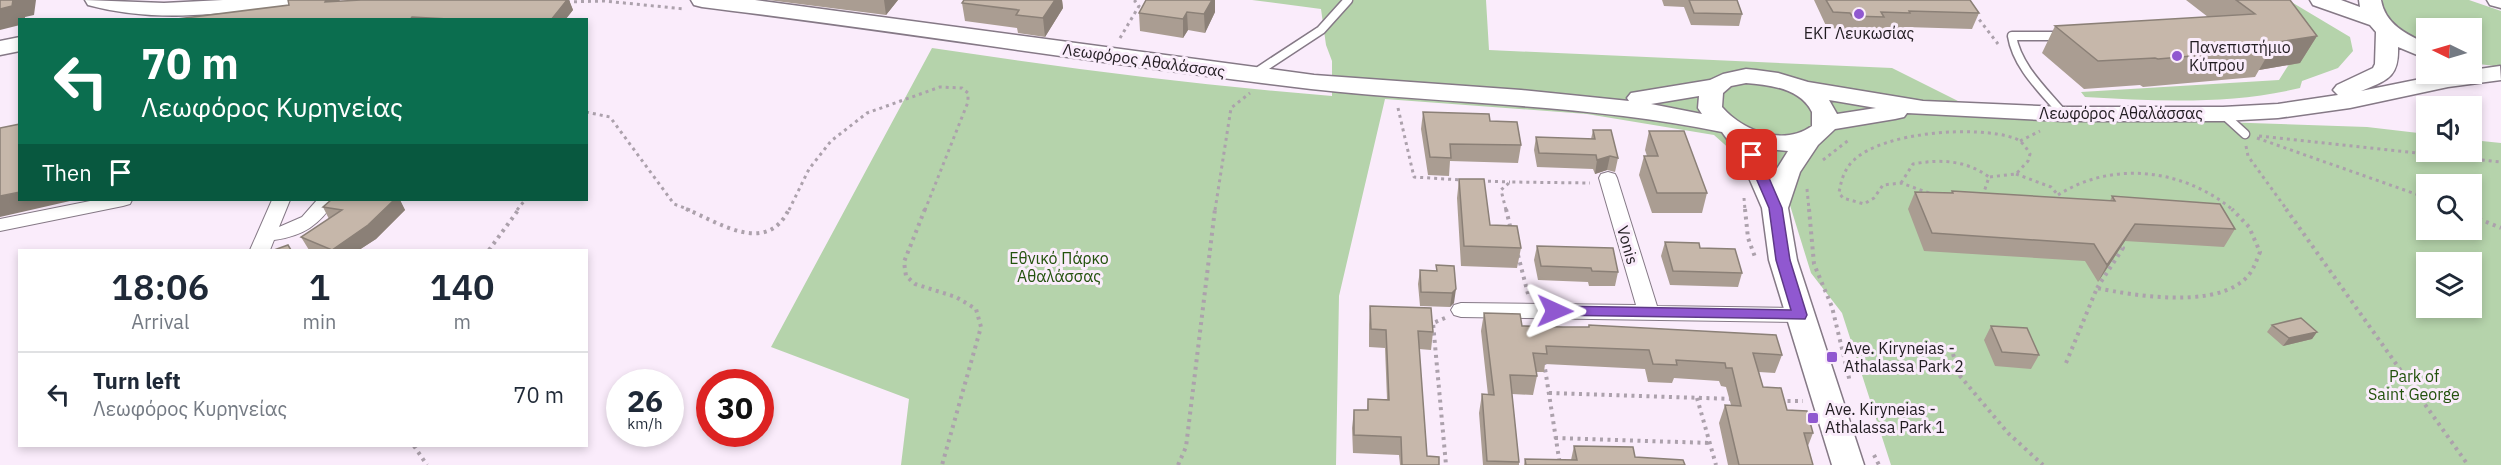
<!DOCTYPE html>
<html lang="en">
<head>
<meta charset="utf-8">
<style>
  body { margin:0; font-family:"IBM Plex Sans",sans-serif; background:#f6f6f7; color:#1f2937; height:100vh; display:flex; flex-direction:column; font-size:22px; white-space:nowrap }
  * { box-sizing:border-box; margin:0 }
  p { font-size:20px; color:#747a83 }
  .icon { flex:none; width:33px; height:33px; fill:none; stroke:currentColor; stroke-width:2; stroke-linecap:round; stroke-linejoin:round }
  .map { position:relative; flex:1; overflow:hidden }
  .side { position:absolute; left:18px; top:249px; width:570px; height:198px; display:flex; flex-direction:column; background:#fff; border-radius:0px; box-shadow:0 3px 9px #0003 }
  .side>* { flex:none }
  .hud { position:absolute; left:18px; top:18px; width:570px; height:183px; border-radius:0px; box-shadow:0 3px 9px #0003; background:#0b6e4f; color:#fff; overflow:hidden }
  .needle { width:39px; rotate:275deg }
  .buttons { position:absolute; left:2416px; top:18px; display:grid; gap:12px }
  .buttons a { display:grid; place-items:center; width:66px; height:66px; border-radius:0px; background:#fff; box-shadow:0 3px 9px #0003; font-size:30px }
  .speed { position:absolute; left:606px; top:369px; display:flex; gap:12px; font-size:30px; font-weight:700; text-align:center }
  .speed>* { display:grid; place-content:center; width:78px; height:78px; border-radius:50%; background:#fff; box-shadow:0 3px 9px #0003; line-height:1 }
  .speed small { font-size:15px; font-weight:400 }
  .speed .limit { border:9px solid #d22; background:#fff; color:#111 }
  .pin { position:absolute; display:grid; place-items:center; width:51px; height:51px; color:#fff; margin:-26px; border-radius:12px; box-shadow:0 3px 9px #0006 }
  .me { position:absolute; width:66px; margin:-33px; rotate:91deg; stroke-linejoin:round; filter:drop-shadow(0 0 4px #0008) }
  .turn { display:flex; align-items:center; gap:21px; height:126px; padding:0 24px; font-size:27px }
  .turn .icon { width:78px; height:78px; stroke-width:2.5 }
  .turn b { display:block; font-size:42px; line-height:51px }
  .then { display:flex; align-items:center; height:57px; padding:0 24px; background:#0003; gap:12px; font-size:22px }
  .eta { display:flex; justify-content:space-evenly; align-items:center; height:102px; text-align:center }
  .eta b { font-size:36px; font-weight:600; line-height:42px }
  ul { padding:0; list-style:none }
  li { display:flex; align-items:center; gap:18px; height:84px; padding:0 24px; border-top:2px solid #e0e1e3 }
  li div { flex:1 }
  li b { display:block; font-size:22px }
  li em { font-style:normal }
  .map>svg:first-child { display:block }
  .green { fill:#b5d3ab; fill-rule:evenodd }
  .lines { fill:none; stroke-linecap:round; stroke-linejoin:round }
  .lane-casing { stroke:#857986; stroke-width:11 }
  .street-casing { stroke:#857986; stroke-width:2 }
  .secondary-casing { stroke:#857986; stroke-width:3 }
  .path-far1 { stroke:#aca1ac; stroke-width:3; stroke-dasharray:3 4; stroke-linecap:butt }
  .path { stroke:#aca1ac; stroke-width:4; stroke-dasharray:3 4.5; stroke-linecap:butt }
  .lane { stroke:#fff; stroke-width:8 }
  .street { fill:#fff; fill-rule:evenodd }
  .secondary { fill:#fff; fill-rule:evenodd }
  .wall { fill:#aa9d92 }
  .shaded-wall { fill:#8b8077 }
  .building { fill:#c6b7aa; stroke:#8b8077; stroke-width:1.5 }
  .route { fill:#9058d0; stroke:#5e3987; stroke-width:1.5 }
  .poi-dot { fill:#9058d0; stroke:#faecfb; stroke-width:2 }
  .labels { text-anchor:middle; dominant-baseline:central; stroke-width:6; stroke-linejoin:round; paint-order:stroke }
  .poi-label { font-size:16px; fill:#221d22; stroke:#faecfb; text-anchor:start }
  .street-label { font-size:16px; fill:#221d22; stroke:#faecfb }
  .park-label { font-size:16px; fill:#23520d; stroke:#faecfb }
</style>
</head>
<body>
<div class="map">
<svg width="2501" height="465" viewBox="0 0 2501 465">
  <rect width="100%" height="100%" fill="#faecfb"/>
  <path class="green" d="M1252,0H1486L1489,50L1892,68L1984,114L2367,127L2427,134V152H2472V140L2501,143V465H1891L1842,313L1811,273L1789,202L1714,135L1587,114L1385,99L1339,296L1336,465H901L909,399L771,347L932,48C1065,68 1197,85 1332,96V61L1326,45L1321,9ZM2427,184H2472V230H2427ZM2427,262H2472V308H2427Z
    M2288,0L2350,37L2353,51L2338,68L2302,81L2300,88C2229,105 2157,101 2085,97L2081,92L2279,80L2293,58Z
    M2383,0H2469L2501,11V67L2472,63V28H2427V49L2386,24L2380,3Z"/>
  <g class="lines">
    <g class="lane-casing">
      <path id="lane" d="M2062,36H2012C2017,67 2044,91 2063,114
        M1257,75L1260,70L1321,30L1348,0
        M2223,114L2245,134"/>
    </g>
    <g class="street-casing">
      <path id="street" d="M1608,172L1615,174L1617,178L1657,306L1800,308L1807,310L1810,315L1807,320L1800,322L1461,317L1454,315L1451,310L1454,305L1461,303L1636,305L1599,178L1601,174Z
        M95,200H132L130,204L123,206L0,231V219Z
        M272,200H290L279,227L302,217L317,200H335C320,225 303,236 274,240L270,250H250Z"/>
    </g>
    <g class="secondary-casing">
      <path id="secondary" d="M85,0L164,3L223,0H293L290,5L282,7C215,14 155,23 88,5Z
        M691,0H755L1314,75L1521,90L1629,101L1627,98L1631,93L1710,80L1723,74L1746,69L1756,70L1778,73L1808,82L1923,101L2063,107H2223L2278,104L2338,95L2333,90L2337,85L2373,68L2375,64L2376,32L2370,25L2313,5L2310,0H2341L2360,7L2359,0H2381C2385,24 2406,34 2427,44V59L2398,47C2399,78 2387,80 2361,91L2445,74H2472V70L2500,66L2501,80L2448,87L2350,108L2278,118L2223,121H2063L1907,113L1904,117L1895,119L1835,129L1818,145L1800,172L1788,208L1797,260L1864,465H1832L1769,260L1762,208L1740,157L1722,132C1586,104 1448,104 1311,89C1108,65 905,32 702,7L694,5ZM1746,83C1770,85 1800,88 1812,112V126C1784,146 1744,132 1722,107L1723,93L1731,86ZM1699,96L1698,108L1702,114L1651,104ZM1829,100L1876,108L1837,114ZM1759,148L1788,151L1773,175Z
        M2487,0H2501V8L2490,5Z
        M20,37V51L0,55V41Z"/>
    </g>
    <path class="path-far1" d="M567,2L604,1L685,9
      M1975,14L1998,44
      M1120,38L1139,6L1135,1L1130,0
      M1398,108L1414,177L1462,180
      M586,112L610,117L674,204L690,210
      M2259,136L2501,162
      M2257,138L2427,198
      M2020,141L2040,131
      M2246,146L2248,156L2287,210
      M1823,160L1850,139
      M2016,174L2051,187L2058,195
      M1481,181L1510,182
      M1901,183L1913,164C1940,159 1966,160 1989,177L1983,195
      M1807,189L1809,210
      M1929,193L1901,183L1883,185L1874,198L1864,204L1843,198L1839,193C1841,181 1844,169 1854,160C1883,132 1976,125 2014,138C2022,141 2026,147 2030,154L2028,161L2016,174L1989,177
      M2058,195C2113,160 2184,169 2233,210
      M1744,198L1745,210
      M517,210L525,200
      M789,210L809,169L831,141L867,113L940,87L962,88L968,93V102L925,210
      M1215,210L1231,108L1250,93
      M1506,210L1501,190L1510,182L1590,183"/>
    <path class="path" d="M686,209C720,223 767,256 789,209
      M925,209L904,262L906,276L915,284L956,297L976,309L981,327L942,465
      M1506,209L1511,230
      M1745,209L1748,238L1755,257
      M1809,209L1814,264L1832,307L1850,382
      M2286,209L2468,465
      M2472,216L2501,228
      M489,250L519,209
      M1518,255L1528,294
      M2097,288L2123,248L2119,246
      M1445,318L1433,323L1446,465
      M1953,354L1960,376L2008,433L2043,465
      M1544,362L1560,465
      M2066,363L2097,288C2135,296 2207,307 2240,283C2252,275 2255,264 2260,252L2249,227L2232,209
      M1549,393L1734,399
      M1697,398L1716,465
      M1780,401H1803
      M1555,438L1710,443
      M414,446L427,465
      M1874,455L1879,465
      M1178,465L1186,447L1215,209"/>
    <use href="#lane" class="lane"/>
    <use href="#street" class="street"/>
    <use href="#secondary" class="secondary"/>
  </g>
  <path class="wall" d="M361,0H569L573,10L565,20H169L339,1Z
    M768,0H898L886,15Z
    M964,0H1062L1063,8L1045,37L1018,33L1017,28L965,21L962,3Z
    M1146,0H1215V12L1205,33L1188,30L1183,38L1140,31L1139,13Z
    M1662,0H1737L1742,14L1739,26L1691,25L1684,7L1664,6Z
    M1814,0H1970L1979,13L1972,29L1905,27L1904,29H1880L1878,33L1847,32L1845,29L1827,28Z
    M2186,0H2290L2317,36L2300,63L2259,70L2255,77L2143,87L2140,85L2084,89L2042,53L2055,26L2208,17Z
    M1423,112L1490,121L1521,145L1518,163L1450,161L1449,176L1428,175L1421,129Z
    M1593,130L1618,158L1615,172L1607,170L1595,174L1593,169L1537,167L1534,150L1536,137L1591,139Z
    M1649,131L1707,193L1702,213H1652L1639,175L1644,156H1647L1645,150Z
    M1459,179L1490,225L1521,248L1517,268L1461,266L1457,198Z
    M1952,191L2110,201L2112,196L2235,229L2224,247L2125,241L2098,282L2085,261L1924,251L1908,209L1915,192L1951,193Z
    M331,200H400L405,210L376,239L359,250H309L301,237L329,219L323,207Z
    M1665,242L1700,248L1742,273L1738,287L1670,285L1661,256Z
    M1537,246L1618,272L1615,286H1589L1588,282L1538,280L1534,260Z
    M1436,265L1454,266V303L1450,307L1420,306L1418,284L1420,270L1436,271Z
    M1370,306L1433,332L1431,350L1419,349L1427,456L1439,465H1400L1399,455L1353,453L1352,428L1354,410H1367L1368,399H1387L1385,348L1369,347V324Z
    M1484,313L1522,326L1563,327H1588L1589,325L1782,355L1775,373L1759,372L1763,387L1787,410L1813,433L1808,446L1813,465H1728L1719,423L1725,405H1731L1726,387L1721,386L1719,381L1674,378L1672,383L1648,382L1645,369L1545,364L1544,372H1536L1537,376L1533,395L1512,394L1519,462V465H1483L1479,413L1482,394L1488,395L1481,331Z
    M2272,325L2317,332L2312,339L2283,346L2267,332Z
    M1991,326L2039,355L2031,369L1995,366L1984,340Z
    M1574,446L1635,457L1685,465H1524L1525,459L1571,460Z"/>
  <path class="shaded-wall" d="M13,0H36L34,15L25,17V20H20V25L0,30V9Z
    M326,0H340L331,15L325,2Z
    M567,0H569L573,10L565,20H551Z
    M884,0H898L886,15Z
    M1055,0H1062L1063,8L1045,37L1043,18Z
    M1212,0H1215V12L1205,33L1204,14Z
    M1187,12L1188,30L1183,38V19Z
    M2317,36L2300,63L2259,70L2271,49L2265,44Z
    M1610,156L1607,170L1595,174L1597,160Z
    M20,192V200H71L70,201L0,217V196Z
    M384,200H400L405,210L376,239L359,250H332Z
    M2135,224L2125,241L2098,282L2107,265Z
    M1456,289L1454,303L1450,307L1452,293Z
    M2317,332L2312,339L2283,346L2289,338Z"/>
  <path class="building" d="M0,0H13L12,6L0,9Z
    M288,0H326L325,2L361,0H567L551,20H467L412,17L410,20H169L289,5Z
    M964,0H1055L1043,18L1016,15L1019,10L962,3Z
    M1146,0H1212L1204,14L1187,12L1183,19L1139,13Z
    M1689,0H1737L1742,14L1694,13Z
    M1826,0H1970L1979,13L1909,11L1910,13L1881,12L1884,17L1852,16L1850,13L1833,12Z
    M2236,0H2290L2317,36L2265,44L2271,49L2158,59L2155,58L2098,61L2055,26L2255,14Z
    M1423,112L1489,114L1490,121L1517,122L1521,145L1450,144L1451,158L1430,157Z
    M20,124V192L0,196V128Z
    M1593,130H1611L1618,158L1610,156L1597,160L1596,155L1539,153L1536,137L1595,139Z
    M1649,131H1684L1707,193H1657L1644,156H1658Z
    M1459,179H1484L1490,225L1517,226L1521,248L1464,246Z
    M1952,191L2115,201L2112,196L2220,204L2235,229L2135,224L2107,265L2094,244L1932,233L1915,192L1953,193Z
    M331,200H394L368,225L332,250L301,237L342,210L323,207Z
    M1665,242L1699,243L1700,248L1735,249L1742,273L1673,271Z
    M288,245L291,250H274Z
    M1537,246L1613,248L1618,272L1592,271L1591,268L1541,266Z
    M1436,265L1454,266L1456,289L1452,293L1421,292L1420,270L1437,271Z
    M1370,306L1431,308L1433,332L1418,331L1427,456L1439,457V465H1402L1401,437L1354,435V410H1368V399L1389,400L1386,330L1371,329Z
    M1484,313L1520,314L1522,326L1563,327H1589V325L1776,335L1782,355L1753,353L1763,387L1781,388L1787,410L1807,411L1813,433H1804L1813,465H1739L1725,405L1741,406L1732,368H1726L1725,363L1676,360L1677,365L1653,364L1649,350L1546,346L1547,354L1533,353L1537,376L1510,375L1519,462L1487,461L1482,394L1494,395Z
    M2301,318L2317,332L2289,338L2272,325Z
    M1991,326L2027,328L2039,355L2002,352Z
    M1574,446L1633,447L1635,457L1683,460L1685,465H1526L1525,459L1577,460Z"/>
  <path class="route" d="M1752,151L1759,155L1782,208L1790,260L1807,315L1805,319L1550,315L1548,311L1555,306L1791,310L1776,260L1769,208L1746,155Z"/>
  <g class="poi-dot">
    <circle cx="1859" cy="14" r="6"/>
    <circle cx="2177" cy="56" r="6"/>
    <rect x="1826" y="351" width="12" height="12" rx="3"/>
    <rect x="1807" y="412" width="12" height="12" rx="3"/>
  </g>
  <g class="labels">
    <g class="poi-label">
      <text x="1859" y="33" text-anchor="middle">ΕΚΓ Λευκωσίας</text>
      <text x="2189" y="47">Πανεπιστήμιο<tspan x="2189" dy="18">Κύπρου</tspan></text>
      <text x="1844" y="348">Ave. Kiryneias -<tspan x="1844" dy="18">Athalassa Park 2</tspan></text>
      <text x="1825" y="409">Ave. Kiryneias -<tspan x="1825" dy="18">Athalassa Park 1</tspan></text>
    </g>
    <g class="street-label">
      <text transform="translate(1144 60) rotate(8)">Λεωφόρος Αθαλάσσας</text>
      <text x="2121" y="113">Λεωφόρος Αθαλάσσας</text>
      <text transform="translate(1628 245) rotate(74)">Vonis</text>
    </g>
    <g class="park-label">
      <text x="1059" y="258">Εθνικό Πάρκο<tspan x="1059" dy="18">Αθαλάσσας</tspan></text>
      <text x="2414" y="376">Park of<tspan x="2414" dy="18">Saint George</tspan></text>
    </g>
  </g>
</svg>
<div class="buttons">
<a><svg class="needle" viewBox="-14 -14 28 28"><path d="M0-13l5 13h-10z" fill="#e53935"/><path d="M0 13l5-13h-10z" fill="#747a83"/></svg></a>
<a><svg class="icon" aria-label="sound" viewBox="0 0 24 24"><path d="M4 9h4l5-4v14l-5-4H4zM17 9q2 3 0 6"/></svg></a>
<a><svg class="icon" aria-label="search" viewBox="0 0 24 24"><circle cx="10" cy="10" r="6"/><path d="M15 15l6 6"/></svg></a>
<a><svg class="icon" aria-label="layers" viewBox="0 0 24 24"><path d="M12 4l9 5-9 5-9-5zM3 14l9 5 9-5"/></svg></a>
</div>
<div class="speed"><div>26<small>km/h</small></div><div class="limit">30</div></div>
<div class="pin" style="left:1752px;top:155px;background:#d93025"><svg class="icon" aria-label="arrive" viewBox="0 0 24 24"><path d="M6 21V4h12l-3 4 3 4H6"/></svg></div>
<svg class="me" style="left:1555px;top:311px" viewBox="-20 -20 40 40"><path d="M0-17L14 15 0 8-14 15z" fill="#9058d0" stroke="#fff" stroke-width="4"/></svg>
<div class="hud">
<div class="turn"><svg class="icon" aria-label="left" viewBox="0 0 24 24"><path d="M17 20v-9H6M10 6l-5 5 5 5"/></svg><div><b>70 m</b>Λεωφόρος Κυρηνείας</div></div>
<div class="then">Then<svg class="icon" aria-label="arrive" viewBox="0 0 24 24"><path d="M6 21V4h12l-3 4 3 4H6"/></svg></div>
</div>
<section class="side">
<div class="eta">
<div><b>18:06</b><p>Arrival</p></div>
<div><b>1</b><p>min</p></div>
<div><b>140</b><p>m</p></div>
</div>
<ul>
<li><svg class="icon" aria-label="left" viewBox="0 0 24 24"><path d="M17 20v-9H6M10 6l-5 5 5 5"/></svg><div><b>Turn left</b><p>Λεωφόρος Κυρηνείας</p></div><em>70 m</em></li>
</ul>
</section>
</div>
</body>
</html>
